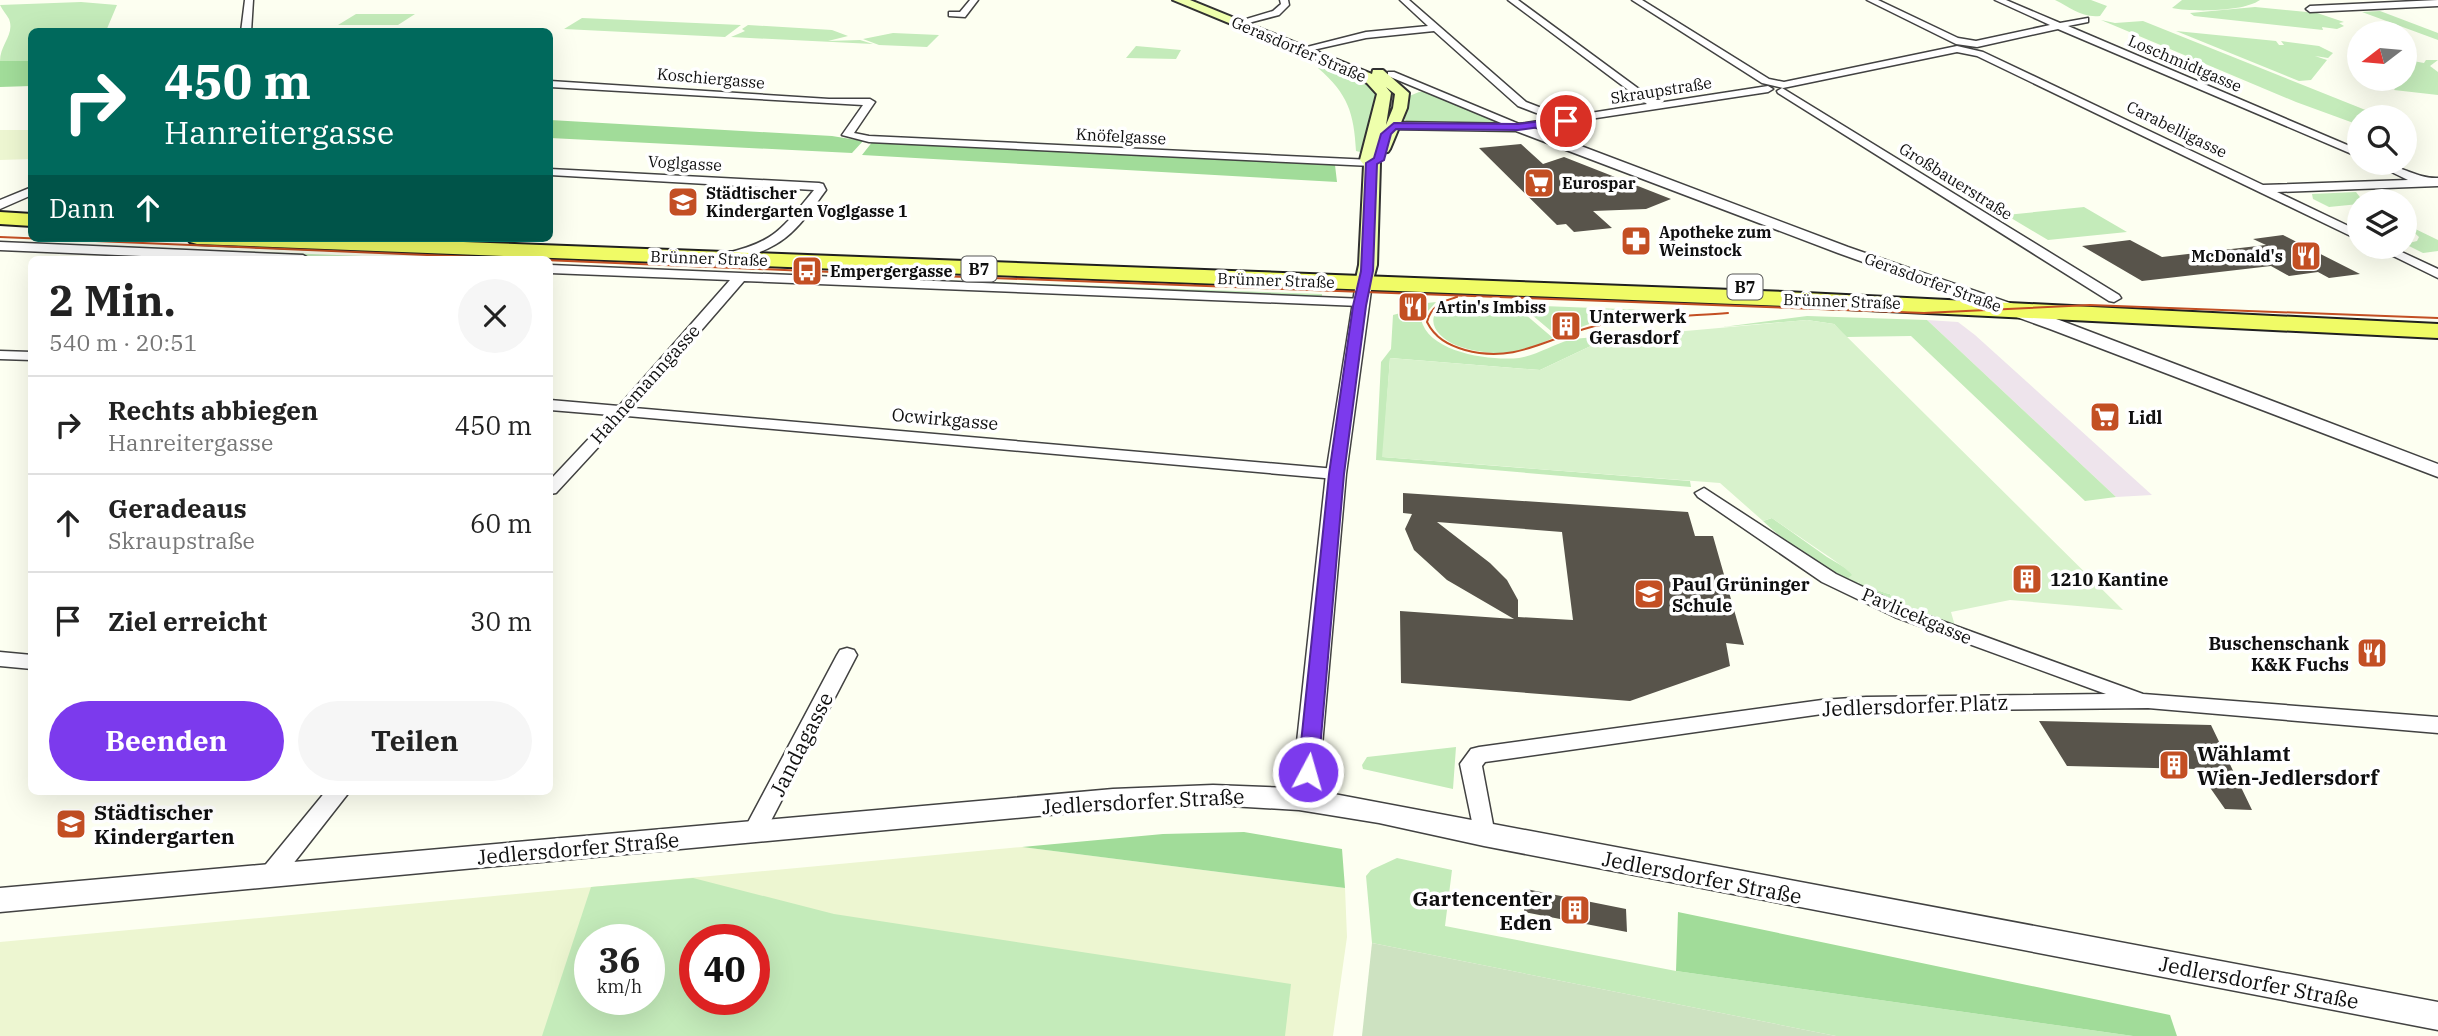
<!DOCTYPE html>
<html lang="de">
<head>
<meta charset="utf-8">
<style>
  body { margin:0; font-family:"IBM Plex Serif",serif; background:#f6f6f6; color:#222; height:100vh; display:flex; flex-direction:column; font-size:26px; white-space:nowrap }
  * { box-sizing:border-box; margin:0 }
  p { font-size:23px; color:#767676 }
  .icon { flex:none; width:38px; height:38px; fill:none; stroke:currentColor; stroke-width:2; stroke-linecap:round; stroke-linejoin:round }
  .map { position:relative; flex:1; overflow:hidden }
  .panel { position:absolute; left:28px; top:256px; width:525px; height:539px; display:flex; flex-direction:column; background:#fff; border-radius:10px; box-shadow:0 7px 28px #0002 }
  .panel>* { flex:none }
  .guide { position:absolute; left:28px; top:28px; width:525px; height:214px; border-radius:10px; box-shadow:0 7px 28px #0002; background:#00695c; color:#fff; overflow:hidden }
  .needle { width:46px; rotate:254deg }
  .fabs { position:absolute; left:2347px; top:21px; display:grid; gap:14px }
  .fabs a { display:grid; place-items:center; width:70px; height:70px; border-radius:50%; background:#fff; box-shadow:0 7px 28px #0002; font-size:35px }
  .speed { position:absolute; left:574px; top:924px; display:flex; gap:14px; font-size:35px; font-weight:700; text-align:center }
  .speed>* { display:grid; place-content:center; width:91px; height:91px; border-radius:50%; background:#fff; box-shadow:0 7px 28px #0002; line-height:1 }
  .speed small { font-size:18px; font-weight:400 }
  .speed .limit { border:10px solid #d22; background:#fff; color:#111 }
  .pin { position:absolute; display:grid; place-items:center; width:60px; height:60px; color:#fff; margin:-30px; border:4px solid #fff; border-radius:50%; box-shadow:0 2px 7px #0007 }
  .me { position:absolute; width:77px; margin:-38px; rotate:6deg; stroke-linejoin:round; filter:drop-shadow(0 0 5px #0008) }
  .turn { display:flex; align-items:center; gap:24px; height:147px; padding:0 21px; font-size:32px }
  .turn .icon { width:91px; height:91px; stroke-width:2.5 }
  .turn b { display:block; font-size:49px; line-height:60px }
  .then { display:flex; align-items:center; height:66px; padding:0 21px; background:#0003; gap:14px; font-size:26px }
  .round { display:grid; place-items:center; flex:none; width:74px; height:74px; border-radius:37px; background:#f6f6f6 }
  .overview { display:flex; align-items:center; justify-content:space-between; height:119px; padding:0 21px }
  h1 { font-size:42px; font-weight:800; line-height:52px }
  .action { display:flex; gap:14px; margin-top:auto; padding:14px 21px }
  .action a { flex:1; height:80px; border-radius:42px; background:#7c3aed; color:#fff; font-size:28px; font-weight:800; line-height:80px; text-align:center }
  .action a+a { background:#f6f6f6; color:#222 }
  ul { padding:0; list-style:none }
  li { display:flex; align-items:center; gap:21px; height:98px; padding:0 21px; border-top:2px solid #e0e0e0 }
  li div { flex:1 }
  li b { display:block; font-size:26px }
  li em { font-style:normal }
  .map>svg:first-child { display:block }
  .industrial { fill:#eee4ec }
  .farmland { fill:#edf6d1; fill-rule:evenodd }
  .green { fill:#c4ebba; fill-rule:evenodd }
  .forest { fill:#a1dc99 }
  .cemetery { fill:#cde2c1 }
  .pitch { fill:#d8f2cc }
  .building { fill:#58544b; fill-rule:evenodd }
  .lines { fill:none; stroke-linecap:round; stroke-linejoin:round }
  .minor-casing { stroke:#424242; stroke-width:3 }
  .tertiary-casing { stroke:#424242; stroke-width:3 }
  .secondary-casing { stroke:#313131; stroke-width:4 }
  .primary-casing { stroke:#202020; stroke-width:4 }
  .minor { fill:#fff; fill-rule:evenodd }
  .tertiary { fill:#fff; fill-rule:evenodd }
  .secondary { fill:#eeffac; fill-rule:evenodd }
  .primary { fill:#f0fb66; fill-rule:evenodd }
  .tram { stroke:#c34f23; stroke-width:2 }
  .route { fill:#7c3aed; stroke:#51269a; stroke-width:2 }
  .labels { text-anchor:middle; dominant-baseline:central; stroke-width:7; stroke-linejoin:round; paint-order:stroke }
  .far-street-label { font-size:16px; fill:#0f0f0f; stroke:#fff }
  .far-poi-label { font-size:16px; font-weight:bold; fill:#0f0f0f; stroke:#fff; text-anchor:start }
  .shield { fill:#fff; stroke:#575757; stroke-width:2 }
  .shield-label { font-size:16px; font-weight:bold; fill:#0f0f0f }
  .poi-label { font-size:18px; font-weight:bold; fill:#0f0f0f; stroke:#fff; text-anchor:start }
  .street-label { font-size:18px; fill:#0f0f0f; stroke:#fff }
  .near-street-label { font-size:21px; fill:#0f0f0f; stroke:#fff }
  .near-poi-label { font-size:21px; font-weight:bold; fill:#0f0f0f; stroke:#fff; text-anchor:start }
</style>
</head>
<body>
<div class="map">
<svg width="2438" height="1036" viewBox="0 0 2438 1036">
  <rect width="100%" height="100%" fill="#fdfff1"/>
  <path class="industrial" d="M1927,320L1958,322L1975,335L2152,495L2116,497Z"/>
  <path class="farmland" d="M0,130H31V159L0,160Z
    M1022,847L1345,888L1347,937L1333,1036H0V942ZM590,940H649V999H590ZM695,940H754V999H695Z"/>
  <path class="green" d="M2055,0H2091L2107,6L2100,16C2081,18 2070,7 2055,0Z
    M2182,0H2260C2243,12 2192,12 2172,8Z
    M81,2L117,5L106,31L32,32L31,61H0C0,44 15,35 9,19C6,14 2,9 0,5Z
    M2255,7L2317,13L2344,22L2339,23L2344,26L2337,29L2322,27L2323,30L2194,16L2190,13Z
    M2380,11L2438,33V40L2362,12Z
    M356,14H415L398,25H338Z
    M582,18L741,25L725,37L564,29Z
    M2101,20L2115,23L2143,21L2383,117H2359V125L2296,102Z
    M748,25L832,30L848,36L828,41L860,40L873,44L731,37L745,31L742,29Z
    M2176,31L2276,41L2279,45H2284L2281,41L2319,46L2333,53L2328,58L2315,56L2327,60L2311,80L2299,81Z
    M893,33L939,35L927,47L879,45L863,39Z
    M1136,46L1181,50L1176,59L1126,58Z
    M2426,60H2438L2430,66L2438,72V95L2394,90L2401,79H2404L2405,73L2413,61L2424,63Z
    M1334,64L1358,73L1380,93L1364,153L1356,151C1354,113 1348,94 1318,68Z
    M1419,92H1429L1496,122L1489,125L1406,121L1402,115L1407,97Z
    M2356,192L2363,201H2359V204L2329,207L2313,199L2312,194Z
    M2084,207L2127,232L2048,240L2006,215Z
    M2405,224L2438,240V251L2423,253L2405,244L2417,241L2419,237Z
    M62,244L438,259H362L57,247Z
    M764,274L1322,294V297Z
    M1436,302L1421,319C1428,353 1491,361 1519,358C1538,355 1553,344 1570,340C1582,337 1596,338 1608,338L1607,342L1595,344L1540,370L1390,358L1383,457L1690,481L1691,487L1376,460L1381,362L1391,349L1393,315L1408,311V309H1418V304Z
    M1451,302L1513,304L1553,338C1538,345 1523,352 1507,353C1491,354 1472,351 1458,346C1433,336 1421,314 1451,302Z
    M1520,305L1671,311L1687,314L1592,323L1557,336Z
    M1807,316L1927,320L2116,497L2085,501L1911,336L1846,337L1834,324L1807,320L1723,327Z
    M1772,518L1827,557L1849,570L1858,583C1870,584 1878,592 1890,594L1894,601C1844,585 1801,557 1763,521Z
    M1456,747L1453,789L1363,769L1362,765L1367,757Z
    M1397,858L1452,870L1445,926L1676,971L2133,1036H1836L1372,943L1366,876L1371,870Z
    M693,878L834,914L1291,984L1285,1036H542L591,887ZM590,940H649V999H590ZM695,940H754V999H695Z"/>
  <path class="forest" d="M0,61H31V86L0,87Z
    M550,120L832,136L863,141L852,153L550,138Z
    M873,141L1335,165L1337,182L862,155Z
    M1244,832L1342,849L1345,888L1022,847L1163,834Z
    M1678,912L2170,1015L2177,1036H2133L1676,971Z"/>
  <path class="cemetery" d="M1372,943L1836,1036H1362Z"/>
  <path class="pitch" d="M1807,320L1834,324L2123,610L2010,600L1951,612L1955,626L1894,601L1890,594C1879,592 1859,583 1848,578L1852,575C1847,567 1785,528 1772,518L1763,521L1720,483L1382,457L1390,358L1540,370L1595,344L1607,342L1608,338Z"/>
  <path class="building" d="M1521,144L1543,164L1564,157L1671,199L1646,209L1593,211L1612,228L1574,232L1566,224L1557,225L1479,148Z
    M2283,235L2360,274L2329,278L2318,272L2289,276L2271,266L2142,281L2082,246L2130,240L2162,257L2266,245L2253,239Z
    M1403,493L1688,512L1695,536H1713L1744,645L1726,643L1730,666L1630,701L1401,683L1400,611L1514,619L1447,580L1414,550L1405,529L1412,514L1403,513ZM1437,522L1562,532L1573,620L1518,617V600L1507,580L1490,563Z
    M2039,721L2211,725L2252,810L2225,809L2197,769L2067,766Z
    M1526,889L1626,909L1627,932L1524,912Z"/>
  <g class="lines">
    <g class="minor-casing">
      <path id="minor" d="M245,0H253L251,32H241Z
        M970,0H978L965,17L949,16V12H960Z
        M1280,0H1288L1289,5L1279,15L1237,26L1233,23L1273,11L1281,4Z
        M1400,0H1409L1526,102L1565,117L1647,104L1508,0H1518L1658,103L1768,86L1773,89L1768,92L1518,130L1388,76V72H1394L1519,124L1552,119L1518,106L1434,31L1366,38L1304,52L1299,49L1366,32L1428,26Z
        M1632,0H1642L1769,79L1784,82L1957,46L1983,52L2263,185L2408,180L2373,163C2397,162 2415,179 2438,178V186L2277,192L2359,231V240L1977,56L1957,52L1783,88L1762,83Z
        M1867,0H1878L1958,38L1976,41L2050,25L1995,0H2006L2060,23L2088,18V22L2068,26L2359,150V157L2058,29L1977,47L1956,44Z
        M2438,0V6L2310,12L2306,9L2310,6Z
        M550,81L829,99H870L875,102L854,133L869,136L1372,160L1378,163L1372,166L869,142L842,135L863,105L550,87Z
        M1782,88L2119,295L2121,298L2114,302L2109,301L1778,93L1777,91Z
        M550,169L819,183L823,184L826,190C795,233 782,250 728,261L722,257L723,254C775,242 781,230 814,190L550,175Z
        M32,187V195L0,209V200Z
        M0,242L303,255L310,259H212L0,250Z
        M2375,247H2391L2438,269V278Z
        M550,265L1365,299V305L1360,306L744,281L634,408L1336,469L1344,474L1336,479L627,416L556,493L550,494V480L611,415L550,410V400L619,406L730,280L550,273Z
        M0,351L32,352V360L0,359Z
        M1704,488L1836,574L1909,609L2143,694L2438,717V733L2148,708L1866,711L1822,714L1485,762L1482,766L1495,835L1492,841L1484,844L1476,841L1460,764L1471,749L1479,747L1822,700L1866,697L2106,694L1895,617L1822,582L1698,497L1695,493Z
        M847,648L854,650L857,655L762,838L754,841L746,838L743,832L746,826L837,655L840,650Z
        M0,652L32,655V669L0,666Z
        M326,791H350L278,883L270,886L262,883L258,876L262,869Z"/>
    </g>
    <g class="tertiary-casing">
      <path id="tertiary" d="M1394,122L1523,124L1848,247L2062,321L2438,464V477L2050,329L1838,253L1516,131L1389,129L1388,126Z
        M1364,278L1372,283L1346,474L1318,791L2438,1002V1030L1484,846L1379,823L1299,810L1213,805L1113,809L0,912V888L1113,789L1213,785L1292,788L1326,474L1356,283Z"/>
    </g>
    <g class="secondary-casing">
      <path id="secondary" d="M1173,0H1190L1372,74L1373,70H1383L1409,93L1407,108L1390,149L1388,152L1377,153L1376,159L1380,163L1377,265L1371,287H1357L1355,283L1359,265L1364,165L1360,160L1377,94L1367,83L1350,73ZM1386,87L1395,94L1393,108L1386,125L1391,93Z"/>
    </g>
    <g class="primary-casing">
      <path id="primary" d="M0,212L32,214V226L0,224Z
        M187,238H357L1785,292L2438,324V338L1785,306L197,244L190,242Z"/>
    </g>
    <use href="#minor" class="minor"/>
    <use href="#tertiary" class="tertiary"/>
    <use href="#secondary" class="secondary"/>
    <use href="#primary" class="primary"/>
    <path class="tram" d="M0,237L807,271L1924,313L2090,305L2438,318
      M1457,297C1443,301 1431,306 1427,322C1435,338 1448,345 1465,350C1520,365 1553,333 1605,324C1645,317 1687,316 1728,313"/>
  </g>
  <path class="route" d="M1566,118L1570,121L1569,123L1518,130L1396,129L1391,134L1384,160L1377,164L1373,271L1366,306L1344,474L1318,772L1315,777L1308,779L1301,777L1298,772L1329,474L1353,306L1361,271L1366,163L1374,158L1381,134L1394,123L1518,124Z"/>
  <defs>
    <g id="supermarket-square" transform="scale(1.575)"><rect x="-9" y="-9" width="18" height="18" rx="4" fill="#c34f23" stroke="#fff"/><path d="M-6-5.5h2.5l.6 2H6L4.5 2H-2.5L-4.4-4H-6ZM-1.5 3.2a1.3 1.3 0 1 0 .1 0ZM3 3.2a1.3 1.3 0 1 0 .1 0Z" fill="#fff"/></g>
    <g id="school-square" transform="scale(1.575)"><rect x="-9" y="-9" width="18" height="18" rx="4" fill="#c34f23" stroke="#fff"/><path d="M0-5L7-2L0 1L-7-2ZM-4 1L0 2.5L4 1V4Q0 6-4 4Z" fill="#fff"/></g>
    <g id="pharmacy-square" transform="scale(1.575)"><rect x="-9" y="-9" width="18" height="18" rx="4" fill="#c34f23" stroke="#fff"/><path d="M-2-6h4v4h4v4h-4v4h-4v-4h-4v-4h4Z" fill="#fff"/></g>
    <g id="restaurant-square" transform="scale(1.575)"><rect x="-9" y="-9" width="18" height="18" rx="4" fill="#c34f23" stroke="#fff"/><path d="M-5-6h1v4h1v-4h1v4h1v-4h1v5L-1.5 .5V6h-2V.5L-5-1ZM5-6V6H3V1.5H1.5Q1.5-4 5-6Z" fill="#fff"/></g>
    <g id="bus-square" transform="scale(1.575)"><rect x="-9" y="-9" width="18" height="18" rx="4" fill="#c34f23" stroke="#fff"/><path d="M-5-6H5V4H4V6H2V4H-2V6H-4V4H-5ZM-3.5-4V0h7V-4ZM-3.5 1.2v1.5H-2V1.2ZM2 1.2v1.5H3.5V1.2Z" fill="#fff"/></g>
    <g id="building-square" transform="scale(1.575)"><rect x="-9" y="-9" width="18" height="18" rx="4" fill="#c34f23" stroke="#fff"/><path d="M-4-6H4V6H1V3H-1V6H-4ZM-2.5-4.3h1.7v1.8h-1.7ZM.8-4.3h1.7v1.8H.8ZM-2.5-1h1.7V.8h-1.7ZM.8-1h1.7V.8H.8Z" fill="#fff"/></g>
  </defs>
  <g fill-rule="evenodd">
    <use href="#supermarket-square" x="1539" y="183"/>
    <use href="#school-square" x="683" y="202"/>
    <use href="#pharmacy-square" x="1636" y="241"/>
    <use href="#restaurant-square" x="2306" y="256"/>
    <use href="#bus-square" x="807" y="271"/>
    <use href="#restaurant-square" x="1413" y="307"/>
    <use href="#building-square" x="1566" y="326"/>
    <use href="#supermarket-square" x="2105" y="417"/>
    <use href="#building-square" x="2027" y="579"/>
    <use href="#school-square" x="1649" y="594"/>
    <use href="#restaurant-square" x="2372" y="653"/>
    <use href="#building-square" x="2174" y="765"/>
    <use href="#school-square" x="71" y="824"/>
    <use href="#building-square" x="1575" y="910"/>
  </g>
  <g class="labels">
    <g class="far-street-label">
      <text transform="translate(1299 49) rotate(23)">Gerasdorfer Straße</text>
      <text transform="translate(2185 63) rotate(23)">Loschmidtgasse</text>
      <text transform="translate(711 78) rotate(5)">Koschiergasse</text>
      <text transform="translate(1661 90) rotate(-9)">Skraupstraße</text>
      <text transform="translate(2177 129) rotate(26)">Carabelligasse</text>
      <text transform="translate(1121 136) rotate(3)">Knöfelgasse</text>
      <text transform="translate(685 163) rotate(3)">Voglgasse</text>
      <text transform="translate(1956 181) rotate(32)">Großbauerstraße</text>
      <text transform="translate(709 258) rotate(2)">Brünner Straße</text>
      <text transform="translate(1276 280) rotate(2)">Brünner Straße</text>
      <text transform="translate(1933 282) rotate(20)">Gerasdorfer Straße</text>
      <text transform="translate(1842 301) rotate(2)">Brünner Straße</text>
    </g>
    <g class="far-poi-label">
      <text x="1562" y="183">Eurospar</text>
      <text x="706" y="193">Städtischer<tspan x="706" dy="18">Kindergarten Voglgasse 1</tspan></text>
      <text x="1659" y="232">Apotheke zum<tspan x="1659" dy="18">Weinstock</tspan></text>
      <text x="2283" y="256" text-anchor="end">McDonald's</text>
      <text x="830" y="271">Empergergasse</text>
      <text x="1436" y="307">Artin's Imbiss</text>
    </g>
    <g class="shield">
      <rect x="961.5" y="256.5" width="35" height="25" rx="5"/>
      <rect x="1727.5" y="274.5" width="35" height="25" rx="5"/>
    </g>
    <g class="shield-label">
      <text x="979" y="269">B7</text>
      <text x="1745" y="287">B7</text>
    </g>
    <g class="poi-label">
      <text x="1589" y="316">Unterwerk<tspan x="1589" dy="21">Gerasdorf</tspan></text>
      <text x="2128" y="417">Lidl</text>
      <text x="2050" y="579">1210 Kantine</text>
      <text x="1672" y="584">Paul Grüninger<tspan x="1672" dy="21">Schule</tspan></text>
      <text x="2349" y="643" text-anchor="end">Buschenschank<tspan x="2349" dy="21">K&amp;K Fuchs</tspan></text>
    </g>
    <g class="street-label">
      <text transform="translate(645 384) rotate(-48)">Hahnemanngasse</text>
      <text transform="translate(945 419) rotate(5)">Ocwirkgasse</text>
      <text transform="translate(1917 616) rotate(23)">Pavlicekgasse</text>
    </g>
    <g class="near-street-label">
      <text transform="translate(1915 705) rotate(-2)">Jedlersdorfer Platz</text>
      <text transform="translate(801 744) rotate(-63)">Jandagasse</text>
      <text transform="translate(1143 801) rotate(-3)">Jedlersdorfer Straße</text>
      <text transform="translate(578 848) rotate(-5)">Jedlersdorfer Straße</text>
      <text transform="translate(1702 877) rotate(11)">Jedlersdorfer Straße</text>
      <text transform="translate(2259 982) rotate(11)">Jedlersdorfer Straße</text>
    </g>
    <g class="near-poi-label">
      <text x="2197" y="753">Wählamt<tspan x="2197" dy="24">Wien-Jedlersdorf</tspan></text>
      <text x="94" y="812">Städtischer<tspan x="94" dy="24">Kindergarten</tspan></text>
      <text x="1552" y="898" text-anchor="end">Gartencenter<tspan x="1552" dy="24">Eden</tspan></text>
    </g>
  </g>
</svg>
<div class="fabs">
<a><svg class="needle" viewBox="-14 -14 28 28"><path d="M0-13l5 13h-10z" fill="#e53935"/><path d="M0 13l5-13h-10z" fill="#767676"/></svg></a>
<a><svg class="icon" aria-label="search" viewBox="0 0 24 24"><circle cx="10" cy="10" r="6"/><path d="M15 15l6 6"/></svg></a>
<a><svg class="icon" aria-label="layers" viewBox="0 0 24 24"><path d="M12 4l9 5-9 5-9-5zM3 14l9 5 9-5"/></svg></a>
</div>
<div class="speed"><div>36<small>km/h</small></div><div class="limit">40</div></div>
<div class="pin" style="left:1566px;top:121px;background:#d93025"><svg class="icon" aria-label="arrive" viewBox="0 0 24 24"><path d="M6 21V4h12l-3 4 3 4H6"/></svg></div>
<svg class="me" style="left:1308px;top:772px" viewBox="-20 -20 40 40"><circle r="17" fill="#7c3aed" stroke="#fff" stroke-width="3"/><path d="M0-11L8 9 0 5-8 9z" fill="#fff"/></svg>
<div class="guide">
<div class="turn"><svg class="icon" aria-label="right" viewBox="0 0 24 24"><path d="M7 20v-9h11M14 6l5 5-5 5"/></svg><div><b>450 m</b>Hanreitergasse</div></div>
<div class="then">Dann<svg class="icon" aria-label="ahead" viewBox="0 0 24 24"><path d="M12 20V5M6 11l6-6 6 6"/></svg></div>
</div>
<section class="panel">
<div class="overview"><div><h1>2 Min.</h1><p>540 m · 20:51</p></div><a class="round"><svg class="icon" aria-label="close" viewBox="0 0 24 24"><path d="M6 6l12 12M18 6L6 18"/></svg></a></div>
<ul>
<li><svg class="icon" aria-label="right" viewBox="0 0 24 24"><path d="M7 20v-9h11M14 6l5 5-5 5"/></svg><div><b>Rechts abbiegen</b><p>Hanreitergasse</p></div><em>450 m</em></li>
<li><svg class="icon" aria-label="ahead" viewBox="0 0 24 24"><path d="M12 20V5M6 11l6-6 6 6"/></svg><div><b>Geradeaus</b><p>Skraupstraße</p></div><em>60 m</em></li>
<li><svg class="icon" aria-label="arrive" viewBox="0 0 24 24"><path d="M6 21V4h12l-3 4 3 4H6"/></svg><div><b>Ziel erreicht</b></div><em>30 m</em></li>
</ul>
<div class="action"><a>Beenden</a><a>Teilen</a></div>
</section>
</div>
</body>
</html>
